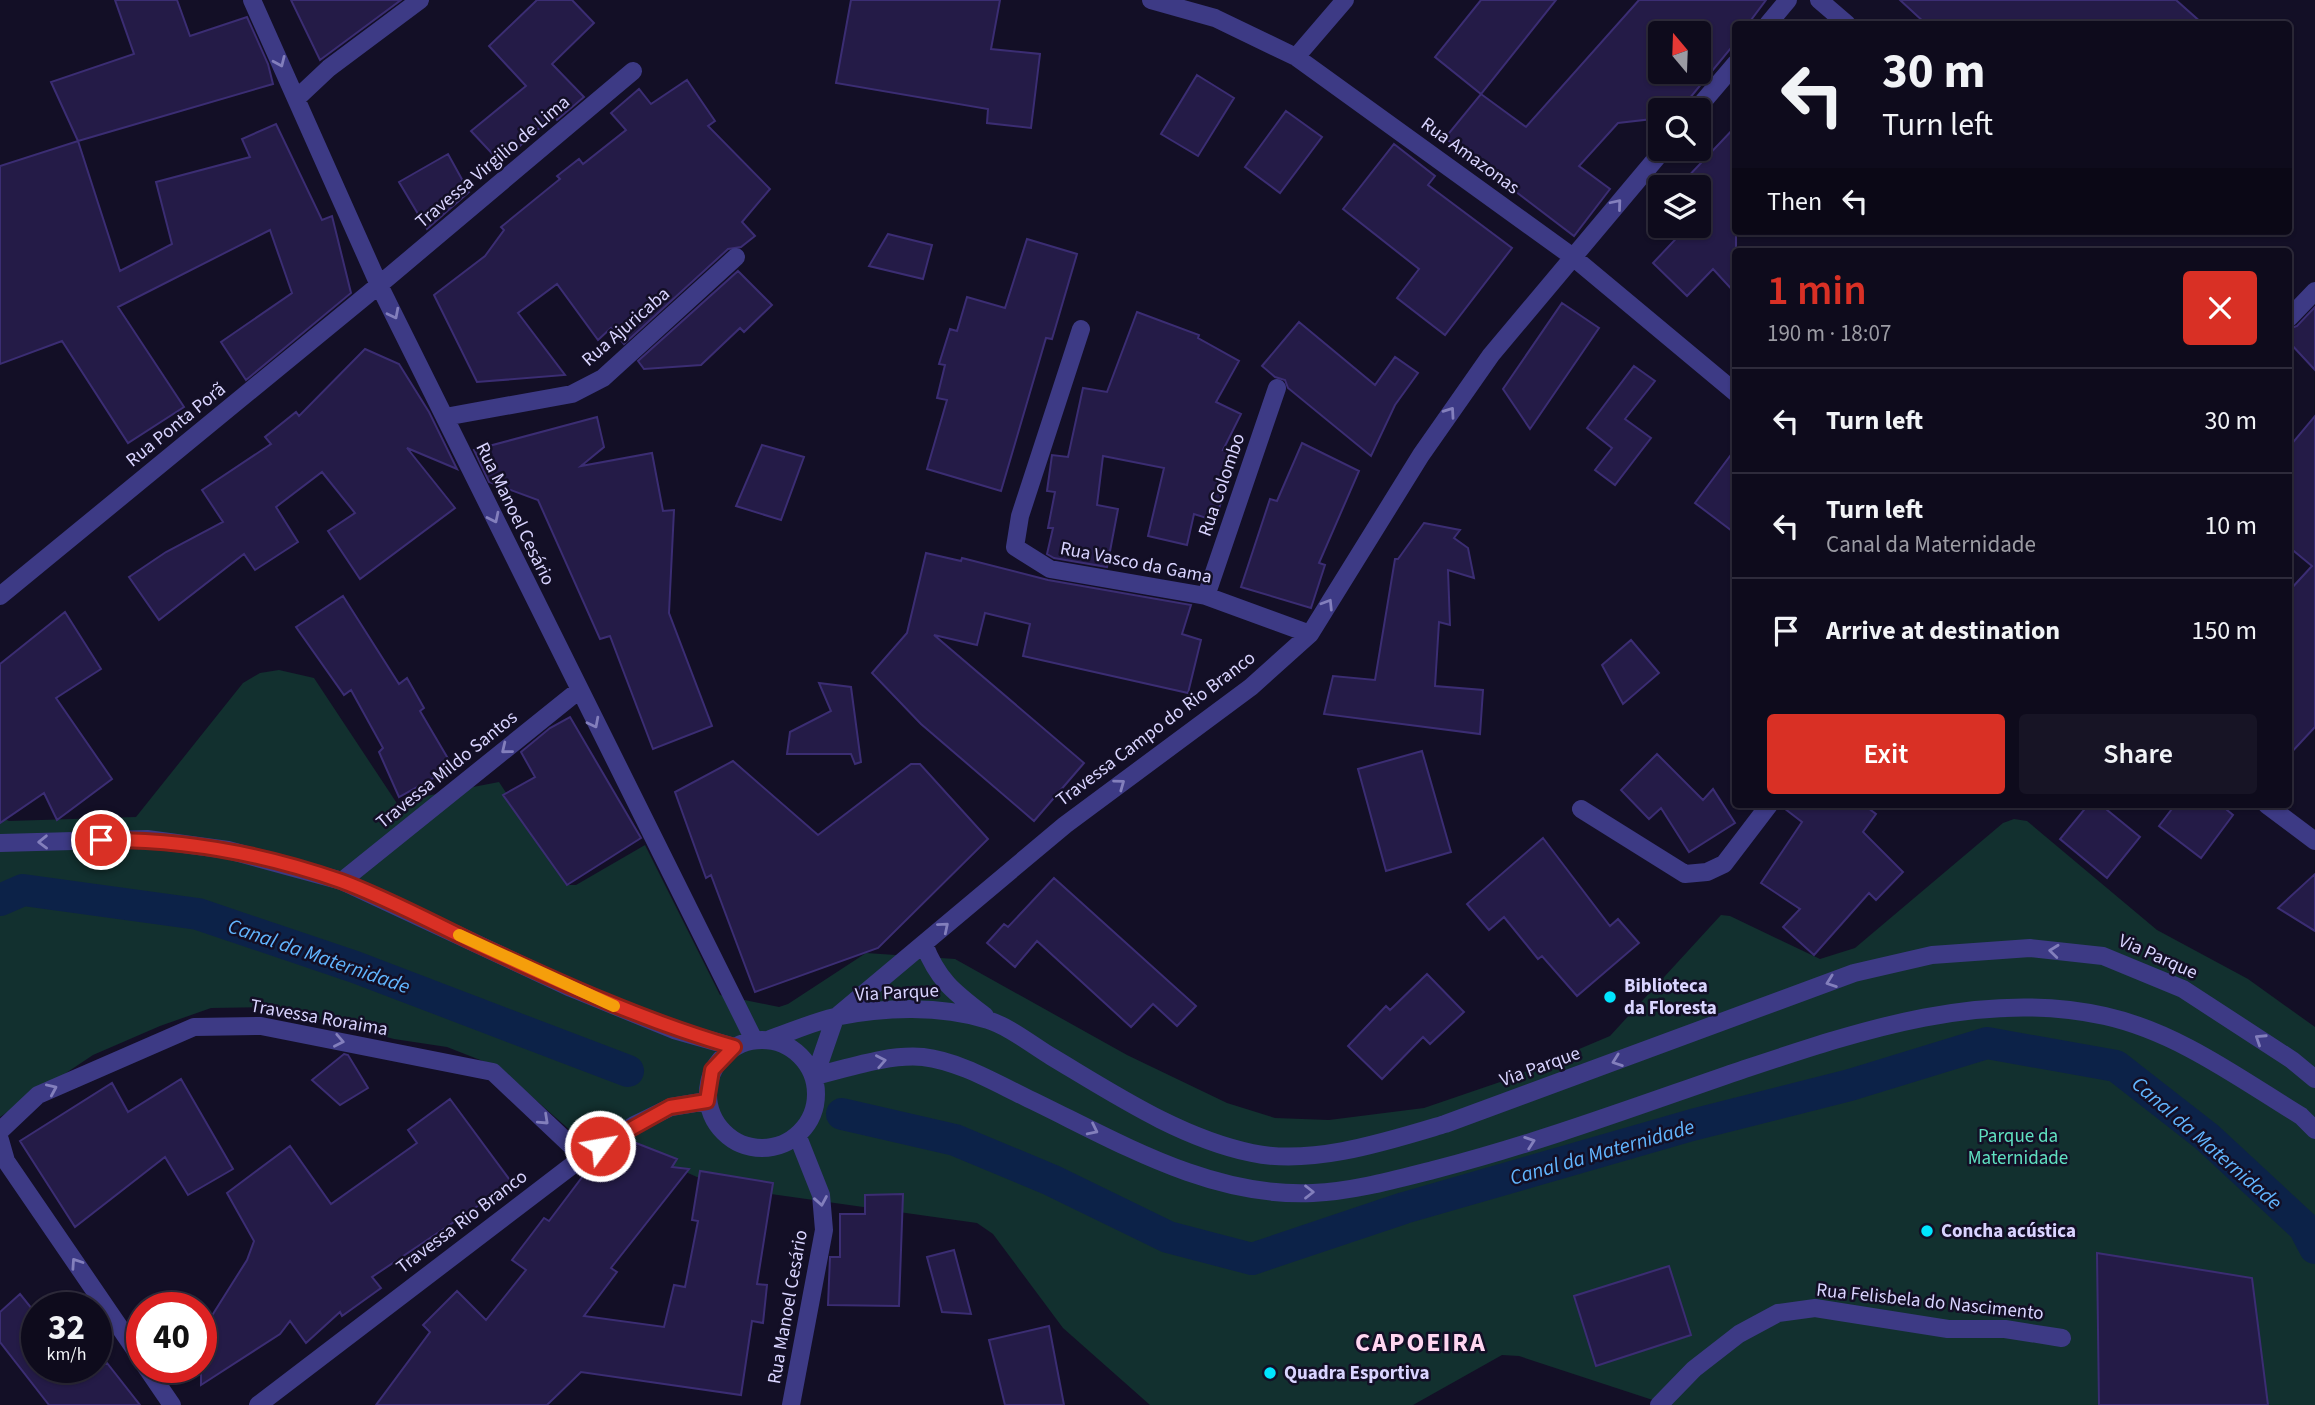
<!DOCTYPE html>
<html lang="en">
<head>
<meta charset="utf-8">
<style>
  body { margin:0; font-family:"Source Sans 3",sans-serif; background:#171425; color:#f1f3f6; height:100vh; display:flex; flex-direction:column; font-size:26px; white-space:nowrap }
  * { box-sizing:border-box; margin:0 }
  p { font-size:23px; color:#9b9ba3 }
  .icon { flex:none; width:38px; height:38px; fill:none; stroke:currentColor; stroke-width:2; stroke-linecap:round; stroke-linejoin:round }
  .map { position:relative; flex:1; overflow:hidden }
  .sheet { position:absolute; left:1732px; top:248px; width:560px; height:560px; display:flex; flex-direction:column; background:#0e0b1c; border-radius:7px; box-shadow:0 2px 5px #0004,0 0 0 2px #2e2b3b }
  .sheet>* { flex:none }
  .guide { position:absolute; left:1732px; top:21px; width:560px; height:214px; border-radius:7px; box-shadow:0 2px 5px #0004,0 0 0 2px #2e2b3b; background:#0e0b1c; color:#f1f3f6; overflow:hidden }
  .needle { width:46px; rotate:341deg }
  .fabs { position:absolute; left:1648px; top:21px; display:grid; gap:14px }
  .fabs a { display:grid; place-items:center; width:63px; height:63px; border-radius:7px; background:#0e0b1c; box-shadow:0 2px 5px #0004,0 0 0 2px #2e2b3b; font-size:35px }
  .speed { position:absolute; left:21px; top:1292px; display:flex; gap:14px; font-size:35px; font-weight:700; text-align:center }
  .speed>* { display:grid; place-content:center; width:91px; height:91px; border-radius:50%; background:#0e0b1c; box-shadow:0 2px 5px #0004,0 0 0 2px #2e2b3b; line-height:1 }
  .speed small { font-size:18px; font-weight:400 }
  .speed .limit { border:10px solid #d22; background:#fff; color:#111 }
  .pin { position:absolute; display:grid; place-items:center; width:60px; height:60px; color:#fff; margin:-30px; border:4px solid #fff; border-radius:50%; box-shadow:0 2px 7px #0007 }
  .me { position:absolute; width:77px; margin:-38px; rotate:58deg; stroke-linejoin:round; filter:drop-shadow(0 0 5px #0008) }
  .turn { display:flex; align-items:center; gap:24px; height:147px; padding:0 35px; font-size:32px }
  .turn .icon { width:91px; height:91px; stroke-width:2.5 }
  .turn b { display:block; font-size:49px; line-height:60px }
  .then { display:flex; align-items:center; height:66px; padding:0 35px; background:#0003; gap:14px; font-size:26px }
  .round { display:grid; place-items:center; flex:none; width:74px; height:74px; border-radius:7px; background:#171425 }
  .overview { display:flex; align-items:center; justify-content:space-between; height:119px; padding:0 35px }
  h1 { font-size:42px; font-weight:600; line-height:52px; color:#d93025 }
  .button { display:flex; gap:14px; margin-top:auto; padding:14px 35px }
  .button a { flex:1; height:80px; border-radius:7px; background:#d93025; color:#fff; font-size:28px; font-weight:600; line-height:80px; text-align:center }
  .button a+a { background:#171425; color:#f1f3f6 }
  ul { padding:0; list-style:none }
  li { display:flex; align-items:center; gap:21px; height:105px; padding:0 35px; border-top:2px solid #2e2b3b }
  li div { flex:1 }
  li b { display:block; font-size:26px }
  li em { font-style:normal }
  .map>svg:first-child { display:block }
  .green { fill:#12302f }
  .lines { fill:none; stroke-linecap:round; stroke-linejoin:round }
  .canal { stroke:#0c2248; stroke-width:32 }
  .building { fill:#241b47; stroke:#3b2d73; stroke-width:2; fill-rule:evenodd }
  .minor { stroke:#3d3a85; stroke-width:18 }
  .oneway { stroke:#837fbc }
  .route-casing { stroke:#8d1f18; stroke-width:18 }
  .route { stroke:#d93025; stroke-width:12 }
  .slow { stroke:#f59e0b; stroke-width:12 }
  .poi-dot { fill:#00e5ff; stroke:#130f26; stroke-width:2.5 }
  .labels { text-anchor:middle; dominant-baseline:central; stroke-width:5; stroke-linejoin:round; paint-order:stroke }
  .street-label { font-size:19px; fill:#d9d4ff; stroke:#130f26 }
  .poi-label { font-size:19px; font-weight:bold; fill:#d9d4ff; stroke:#130f26; text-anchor:start }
  .park-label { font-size:19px; fill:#5fe0c0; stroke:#130f26 }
  .water-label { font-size:21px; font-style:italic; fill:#62b6ff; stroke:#130f26 }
  .district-label { font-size:26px; font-weight:bold; letter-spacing:2px; fill:#ffd6f0; stroke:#130f26 }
</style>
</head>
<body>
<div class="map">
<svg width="2315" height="1405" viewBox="0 0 2315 1405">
  <rect width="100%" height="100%" fill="#130f26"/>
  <path class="green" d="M279,670L314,678L400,808L406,807L421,797L499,782L567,885H576L645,845L720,995L779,1007L788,1004L866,953L955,959L1127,1055L1227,1103L1275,1118L1329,1120L1424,1108L1503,1081L1610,1036L1721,915L1730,916L1820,959L1855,948L2003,823L2014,819L2027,821L2157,930L2248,979L2315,1027V1405H1668L1519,1356L1502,1355L1413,1405H1150L1063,1328L993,1234L977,1223L743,1190L697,1177L656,1159L603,1186L579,1138L498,1067L447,1047L394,1039L272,1007L211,1008L160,1026L93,1055L0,1117V817L9,821L136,817L243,683L260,673Z"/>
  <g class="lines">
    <path class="canal" d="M0,900L23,890L198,914L355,967L628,1071
      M842,1114L955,1140L1051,1180L1168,1237L1252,1259L1404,1208L1692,1125L1850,1085L1987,1043L2116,1066L2207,1137L2304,1227L2315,1248"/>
  </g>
  <path class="building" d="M115,0H177L190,36L247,17L268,64L273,84L78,141L51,82L134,54Z
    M291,0H401L320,60Z
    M537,0H572L594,23L552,64L584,97L557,120L553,116L501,163L471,131L526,86L489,46Z
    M851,0H1000L991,49L1040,54L1031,128L987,123L988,109L836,83Z
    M1481,0H1556L1481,94L1435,57Z
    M1639,0H1766L1748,24H1736V42L1680,110H1661V118L1618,123L1579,166L1610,189L1574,236L1445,138L1481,94L1526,127ZM1661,33H1699V72H1661Z
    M1900,0H2176L2203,24H1926Z
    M1197,75L1234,98L1198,156L1161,134Z
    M687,80L715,121L708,126L770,189L742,222L755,236L741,247L728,249L624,344L611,328L598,340L557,284L518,313L565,375L477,382L434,295L485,256L504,230L501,227L560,179L557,176L579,159L583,164L626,130L611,113L639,89L651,104Z
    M1286,111L1322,137L1280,193L1245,167Z
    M276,124L322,220L332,216L351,293L246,380L221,342L292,293L270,230L118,307L184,407L128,443L62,341L0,364V166L78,141L120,271L172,244L156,182L250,157L242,139Z
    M1736,126V294L1713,269L1687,296L1653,263L1688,226H1699V214L1706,206L1699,200V187H1686L1682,183Z
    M1394,144L1435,176L1428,185L1512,248L1445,335L1397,298L1419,269L1343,209Z
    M448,154L469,192L427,229L399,182Z
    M888,234L932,245L923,279L869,266Z
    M1027,239L1077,254L1052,339L1046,338L1001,491L927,469L947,400L937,398L945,365L939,364L950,329L957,331L967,297L1005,308Z
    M738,271L772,305L744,332L740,328L701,365L644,369L638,361Z
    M1562,303L1599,328L1530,429L1503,389Z
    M2315,307V370L2289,342V329L2297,326Z
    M1137,312L1199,335L1198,338L1239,361L1216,402L1241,414L1223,450L1234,452L1216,521L1194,514L1187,545L1148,536L1164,468L1103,456L1097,505L1118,509L1107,567L1054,558L1047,554L1053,528H1048L1055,492L1047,491L1052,455L1068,457L1083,388L1107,392Z
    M1299,322L1375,385L1395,357L1418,373L1395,405L1371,456L1288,388L1285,380L1275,377L1262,366Z
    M365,349L399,364L429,412L457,469L407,448L455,508L360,579L328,531L355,513L322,472L276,507L298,542L255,570L244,554L159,620L129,577L166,552L223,522L202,490L271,444L265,437L296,412L299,416Z
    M1634,366L1655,381L1625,419L1651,438L1615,485L1595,470L1612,448L1587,428Z
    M2315,416V727L2289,755V591L2312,566L2289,547V447Z
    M597,417L604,447L581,466L652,453L663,511L674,510L669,613L712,726L653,749L610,636L600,639L538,500L489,482L474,450Z
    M1302,443L1359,471L1319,563L1325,565L1311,608L1241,587L1270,499L1277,501Z
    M762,445L804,457L781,520L736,506Z
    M1736,448V534L1695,503Z
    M1424,523L1460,530L1454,538L1468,548L1474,578L1448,570L1450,625L1439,622L1435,686L1483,690L1480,734L1324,714L1333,676L1375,680L1395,559H1398Z
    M926,553L961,561L962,558L1048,580L1191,605L1182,634L1201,640L1188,693L1023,656L1030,624L985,613L977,645L934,635L1084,763L1034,821L921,724L872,673L907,633Z
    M343,596L399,684L407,678L424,708L420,711L453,767L399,797L379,752L383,748L351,690L344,695L296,627Z
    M65,612L101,669L56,698L112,779L57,820L44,793L0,823V664Z
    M1631,640L1659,673L1623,704L1602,665Z
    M819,683L851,687L861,762L855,764L851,754H787L790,732L831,711Z
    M570,717L641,838L567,885L503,795L535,777L521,752L550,728Z
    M1422,751L1451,852L1386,871L1358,769Z
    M1657,754L1703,800L1713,789L1735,823L1689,852L1661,808L1649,819L1621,790Z
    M733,761L818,835L911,764H920L988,839L878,948L755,992L711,875L706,878L675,792Z
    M1780,805H1864L1876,814L1863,832L1903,872L1876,900L1869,893L1814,955L1783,927L1800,909L1761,883L1802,822Z
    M2088,805H2101L2140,837L2107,878L2060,839Z
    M2175,805H2221L2233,815L2201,858L2159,826Z
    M1543,838L1610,926L1618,919L1639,943L1577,996L1542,956L1538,959L1504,917L1489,930L1467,904Z
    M2315,874V931L2278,908Z
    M1054,878L1196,1006L1177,1026L1153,1004L1131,1027L1037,941L1015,967L987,943L1004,924L1008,927Z
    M1427,974L1464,1012L1430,1044L1423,1037L1382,1079L1348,1046L1386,1006L1390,1010Z
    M344,1054L348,1055L368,1088L340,1105L312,1080Z
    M181,1079L233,1169L188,1195L165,1157L75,1227L20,1141L112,1083L128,1112Z
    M450,1099L512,1183L372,1277L381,1288L342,1316L340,1312L306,1343L290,1321L280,1334L201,1385V1333L247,1260L254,1241L227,1193L290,1146L331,1204L417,1143L408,1130Z
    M636,1143L677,1159L672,1167L689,1169L611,1268L617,1272L584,1316L664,1327L674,1285L685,1287L698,1221L692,1220L700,1171L773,1183L757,1284L767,1285L763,1323L752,1321L741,1395L581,1372L547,1405H376L430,1332L423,1325L457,1291L486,1320L526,1270L512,1260L544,1218L549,1221L583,1176Z
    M903,1194L899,1306L828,1305L830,1257H840V1214H865V1195Z
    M954,1250L971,1314L942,1312L927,1257Z
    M2097,1253L2252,1278L2268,1405H2099Z
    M1669,1266L1691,1335L1596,1366L1574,1296Z
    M20,1294L37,1315V1367H100L107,1363L140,1405H49L0,1342V1312Z
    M1049,1326L1064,1405H1005L989,1340Z"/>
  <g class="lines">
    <path class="minor" d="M252,0L379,285L754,1040
      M1151,0L1215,18L1296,57L1573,257L1736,393
      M1819,0L1847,24
      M1768,24L1788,0
      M1296,57L1345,0
      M296,99L329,68L420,0
      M1696,110L1736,63
      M2289,318L2315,291
      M1081,329L1020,516L1015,547L1050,569L1206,596L1310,634
      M445,417L572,394L603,378L736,257
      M0,596L379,285L633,71
      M1206,596L1277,388
      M2267,805L2315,841
      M1581,809L1685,874L1707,872L1724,864L1769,805
      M0,843L147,839L228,850L342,881L571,988L674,1030L734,1047
      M342,881L578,691
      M924,944C938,981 955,993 985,1016
      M770,1039C791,1032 813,1022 835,1017C884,1007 940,1005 988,1020C1010,1027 1032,1045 1052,1057C1114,1094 1180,1138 1252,1153C1312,1166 1388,1141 1445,1124L1854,973L1932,955L2030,948L2103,956L2183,989L2292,1060L2315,1079
      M708 1094a54 54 0 1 1 108 0a54 54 0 1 1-108 0Z
      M815,1076C849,1068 887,1054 923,1057C958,1061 994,1082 1025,1097C1117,1141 1209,1198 1313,1193C1355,1191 1397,1179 1437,1169C1538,1143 1637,1106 1736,1072C1853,1033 1980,988 2105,1016C2177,1032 2239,1078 2301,1116L2315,1130
      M815,1076L835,1018L1065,825L1251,687L1310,634L1421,455L1491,355L1664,149
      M0,1131L38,1095L194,1027L261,1026L493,1072L583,1157
      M0,1140L6,1161L142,1360
      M146,1367L172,1405
      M258,1405L583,1157L634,1125L671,1107L707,1101
      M791,1405L824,1230L821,1195L798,1137
      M1659,1405L1694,1369L1739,1334L1778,1313L1815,1308L1948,1329H2005L2062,1338"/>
  </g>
  <defs><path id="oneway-chevron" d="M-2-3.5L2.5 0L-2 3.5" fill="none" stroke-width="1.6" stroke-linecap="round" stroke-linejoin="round" transform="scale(1.75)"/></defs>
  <g class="oneway">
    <use href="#oneway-chevron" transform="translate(280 62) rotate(66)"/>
    <use href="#oneway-chevron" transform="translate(1617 204) rotate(-50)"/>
    <use href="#oneway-chevron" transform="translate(394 314) rotate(63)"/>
    <use href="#oneway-chevron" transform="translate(1450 412) rotate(-55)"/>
    <use href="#oneway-chevron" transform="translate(494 518) rotate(64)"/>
    <use href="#oneway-chevron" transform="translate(1328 604) rotate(-58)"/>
    <use href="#oneway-chevron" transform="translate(594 723) rotate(63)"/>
    <use href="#oneway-chevron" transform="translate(506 749) rotate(141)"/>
    <use href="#oneway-chevron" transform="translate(1120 784) rotate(-36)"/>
    <use href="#oneway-chevron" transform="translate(43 842) rotate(179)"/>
    <use href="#oneway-chevron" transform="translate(944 927) rotate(-40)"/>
    <use href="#oneway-chevron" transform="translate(2054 951) rotate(-174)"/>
    <use href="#oneway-chevron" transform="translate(1831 982) rotate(160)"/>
    <use href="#oneway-chevron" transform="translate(2260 1039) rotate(-147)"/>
    <use href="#oneway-chevron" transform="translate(339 1041) rotate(11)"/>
    <use href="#oneway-chevron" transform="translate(881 1061) rotate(-11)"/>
    <use href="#oneway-chevron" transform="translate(1617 1061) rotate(160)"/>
    <use href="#oneway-chevron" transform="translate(52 1089) rotate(-24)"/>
    <use href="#oneway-chevron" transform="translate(544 1120) rotate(43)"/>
    <use href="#oneway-chevron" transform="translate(1093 1130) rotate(26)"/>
    <use href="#oneway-chevron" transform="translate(1530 1142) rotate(-19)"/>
    <use href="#oneway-chevron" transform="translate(1309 1192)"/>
    <use href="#oneway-chevron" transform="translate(821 1201) rotate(80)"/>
    <use href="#oneway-chevron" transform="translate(76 1263) rotate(-124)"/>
  </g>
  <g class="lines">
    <g class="route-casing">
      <path id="route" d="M101,840C182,839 264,854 341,881C387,898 433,923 477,944C561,983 644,1021 734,1047L712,1070L707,1101L670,1107L600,1146"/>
    </g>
    <use href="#route" class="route"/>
    <path class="slow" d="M459,935L614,1006"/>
  </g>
  <g class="poi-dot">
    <circle cx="1610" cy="997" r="7"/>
    <circle cx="1927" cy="1231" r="7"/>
    <circle cx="1270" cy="1373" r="7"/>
  </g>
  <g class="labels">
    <g class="street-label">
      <text transform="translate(1470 156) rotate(36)">Rua Amazonas</text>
      <text transform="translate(493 162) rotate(-40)">Travessa Virgilio de Lima</text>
      <text transform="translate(626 327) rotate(-41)">Rua Ajuricaba</text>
      <text transform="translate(176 425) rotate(-39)">Rua Ponta Porã</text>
      <text transform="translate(1222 485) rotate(-71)">Rua Colombo</text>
      <text transform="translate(515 514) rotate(64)">Rua Manoel Cesário</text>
      <text transform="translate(1136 563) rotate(11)">Rua Vasco da Gama</text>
      <text transform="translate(1156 729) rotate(-37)">Travessa Campo do Rio Branco</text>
      <text transform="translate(447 770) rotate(-39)">Travessa Mildo Santos</text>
      <text transform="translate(2158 957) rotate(24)">Via Parque</text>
      <text transform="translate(897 993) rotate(-3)">Via Parque</text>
      <text transform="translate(319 1018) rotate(10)">Travessa Roraima</text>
      <text transform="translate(1540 1067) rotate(-20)">Via Parque</text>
      <text transform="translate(462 1222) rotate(-37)">Travessa Rio Branco</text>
      <text transform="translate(1930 1302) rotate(6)">Rua Felisbela do Nascimento</text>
      <text transform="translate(788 1307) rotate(-80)">Rua Manoel Cesário</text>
    </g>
    <g class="poi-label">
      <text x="1624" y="986">Biblioteca<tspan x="1624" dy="22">da Floresta</tspan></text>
      <text x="1941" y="1231">Concha acústica</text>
      <text x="1284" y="1373">Quadra Esportiva</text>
    </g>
    <g class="park-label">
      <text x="2018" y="1136">Parque da<tspan x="2018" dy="22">Maternidade</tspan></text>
    </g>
    <g class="water-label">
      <text transform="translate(319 956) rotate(19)">Canal da Maternidade</text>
      <text transform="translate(2207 1143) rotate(41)">Canal da Maternidade</text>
      <text transform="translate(1602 1152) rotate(-16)">Canal da Maternidade</text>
    </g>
    <g class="district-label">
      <text x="1421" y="1342">CAPOEIRA</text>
    </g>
  </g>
</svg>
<div class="fabs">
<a><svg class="needle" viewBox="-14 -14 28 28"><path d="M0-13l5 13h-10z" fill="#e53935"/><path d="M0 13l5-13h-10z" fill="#9b9ba3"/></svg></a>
<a><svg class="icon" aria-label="search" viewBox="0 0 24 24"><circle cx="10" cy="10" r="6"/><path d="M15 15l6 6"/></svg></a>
<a><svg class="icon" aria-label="layers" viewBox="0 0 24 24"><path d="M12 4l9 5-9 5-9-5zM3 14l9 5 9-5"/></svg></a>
</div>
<div class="speed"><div>32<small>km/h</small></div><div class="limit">40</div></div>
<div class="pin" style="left:101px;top:840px;background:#d93025"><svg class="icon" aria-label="arrive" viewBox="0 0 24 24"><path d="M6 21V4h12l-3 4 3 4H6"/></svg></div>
<svg class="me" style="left:600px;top:1146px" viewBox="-20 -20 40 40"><circle r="17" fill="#d93025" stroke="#fff" stroke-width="3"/><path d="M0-11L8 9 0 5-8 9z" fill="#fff"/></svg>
<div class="guide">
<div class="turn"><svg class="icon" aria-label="left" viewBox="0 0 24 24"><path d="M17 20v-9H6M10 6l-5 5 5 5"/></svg><div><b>30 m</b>Turn left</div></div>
<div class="then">Then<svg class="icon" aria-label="left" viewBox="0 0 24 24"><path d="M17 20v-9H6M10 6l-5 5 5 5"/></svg></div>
</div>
<section class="sheet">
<div class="overview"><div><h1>1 min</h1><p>190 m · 18:07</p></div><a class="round" style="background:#d93025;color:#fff"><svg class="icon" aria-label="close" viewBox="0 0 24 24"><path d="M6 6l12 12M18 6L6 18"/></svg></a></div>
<ul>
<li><svg class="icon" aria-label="left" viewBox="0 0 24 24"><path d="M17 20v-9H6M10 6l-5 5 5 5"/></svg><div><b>Turn left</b></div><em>30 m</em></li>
<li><svg class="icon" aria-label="left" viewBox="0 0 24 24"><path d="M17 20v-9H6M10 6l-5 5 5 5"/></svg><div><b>Turn left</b><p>Canal da Maternidade</p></div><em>10 m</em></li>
<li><svg class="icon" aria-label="arrive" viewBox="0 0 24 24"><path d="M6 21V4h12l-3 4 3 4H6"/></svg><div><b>Arrive at destination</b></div><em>150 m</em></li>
</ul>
<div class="button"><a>Exit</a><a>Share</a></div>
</section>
</div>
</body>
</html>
